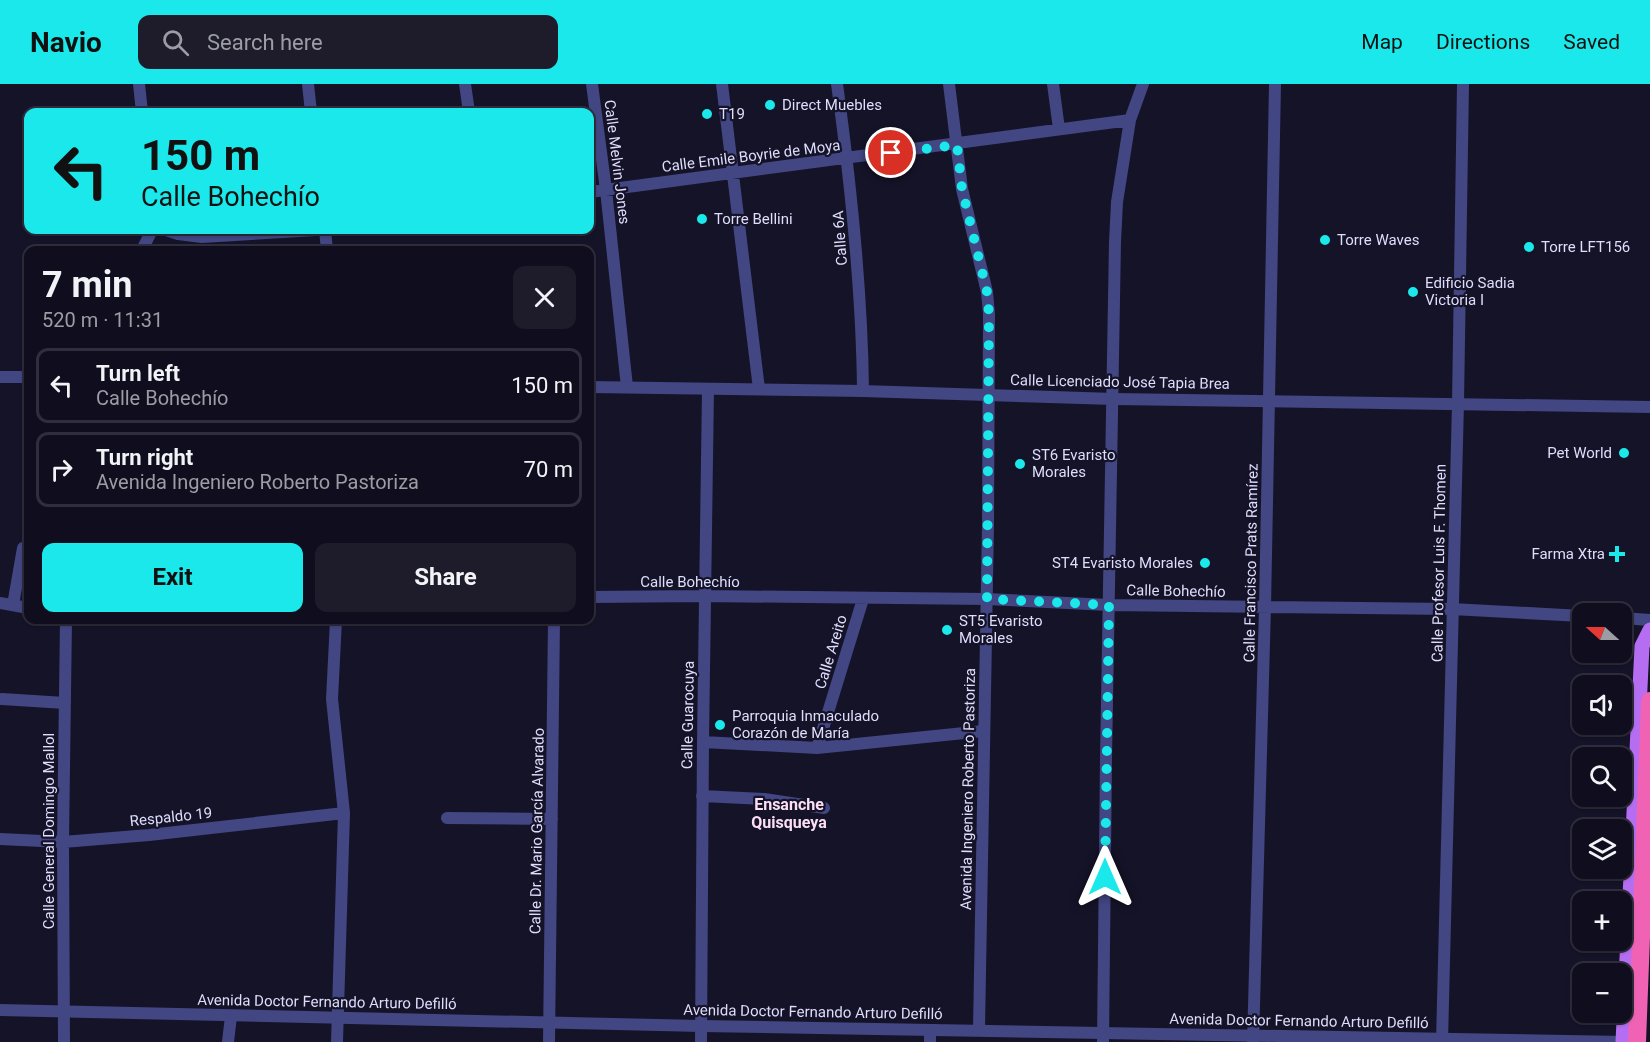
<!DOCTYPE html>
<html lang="en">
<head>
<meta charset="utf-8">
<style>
  body { margin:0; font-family:Roboto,sans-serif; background:#1e1c2b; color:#f1f3f6; height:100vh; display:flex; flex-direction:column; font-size:22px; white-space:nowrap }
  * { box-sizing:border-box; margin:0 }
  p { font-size:20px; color:#9c9ca4 }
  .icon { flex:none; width:33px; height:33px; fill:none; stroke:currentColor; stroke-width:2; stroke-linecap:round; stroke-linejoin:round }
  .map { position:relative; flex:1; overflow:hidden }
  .details { position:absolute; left:24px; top:162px; width:570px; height:378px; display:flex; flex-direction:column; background:#100e1e; border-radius:12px; box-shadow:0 2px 4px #0004,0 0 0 2px #302e3c }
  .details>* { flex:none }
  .banner { position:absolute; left:24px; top:24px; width:570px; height:126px; border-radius:12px; box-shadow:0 2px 4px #0004,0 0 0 2px #302e3c; background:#1be8ea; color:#111; overflow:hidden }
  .needle { width:39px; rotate:291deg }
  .fabs { position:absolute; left:1572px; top:519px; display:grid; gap:12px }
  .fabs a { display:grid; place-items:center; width:60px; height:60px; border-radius:12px; background:#100e1e; box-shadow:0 2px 4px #0004,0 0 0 2px #302e3c; font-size:30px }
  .pin { position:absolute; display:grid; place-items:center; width:51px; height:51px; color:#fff; margin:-26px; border:3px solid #fff; border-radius:50%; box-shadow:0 2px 6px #0007 }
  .me { position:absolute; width:66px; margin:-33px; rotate:0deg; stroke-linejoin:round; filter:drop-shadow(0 0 4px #0008) }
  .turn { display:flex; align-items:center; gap:21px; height:126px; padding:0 18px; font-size:27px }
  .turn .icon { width:78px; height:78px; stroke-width:2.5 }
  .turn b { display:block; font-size:42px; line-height:51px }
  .round { display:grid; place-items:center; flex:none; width:63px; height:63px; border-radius:12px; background:#1e1c2b }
  .head { display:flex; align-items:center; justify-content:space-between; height:102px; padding:0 18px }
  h1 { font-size:36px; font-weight:700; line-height:45px }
  .action { display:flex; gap:12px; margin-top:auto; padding:12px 18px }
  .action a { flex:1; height:69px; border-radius:12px; background:#1be8ea; color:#111; font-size:24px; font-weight:700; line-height:69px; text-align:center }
  .action a+a { background:#1e1c2b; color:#f1f3f6 }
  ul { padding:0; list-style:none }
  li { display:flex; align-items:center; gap:18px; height:75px; margin:0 12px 9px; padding:0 6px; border:3px solid #302e3c; border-radius:12px }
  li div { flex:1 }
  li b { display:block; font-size:22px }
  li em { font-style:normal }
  header { display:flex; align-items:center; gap:36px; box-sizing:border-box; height:84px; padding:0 30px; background:#1be8ea; color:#111 }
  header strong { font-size:28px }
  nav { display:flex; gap:33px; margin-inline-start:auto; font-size:21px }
  .search { width:420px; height:54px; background:#1e1c2b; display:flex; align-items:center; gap:15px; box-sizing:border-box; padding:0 21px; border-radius:12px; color:#9c9ca4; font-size:22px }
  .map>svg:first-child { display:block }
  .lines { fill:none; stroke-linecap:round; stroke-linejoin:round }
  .minor { stroke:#424682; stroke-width:12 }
  .tertiary { stroke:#424682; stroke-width:12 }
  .primary { stroke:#b56ef1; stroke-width:15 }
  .motorway { stroke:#f063b4; stroke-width:18 }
  .route { stroke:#1be8ea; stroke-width:10; stroke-dasharray:0 18 }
  .poi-dot { fill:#1be8ea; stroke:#151328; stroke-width:2 }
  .labels { text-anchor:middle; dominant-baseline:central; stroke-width:4.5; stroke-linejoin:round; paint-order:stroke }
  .poi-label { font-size:15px; fill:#deddfc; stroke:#151328; text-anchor:start }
  .street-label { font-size:15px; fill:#deddfc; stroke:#151328 }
  .neighbourhood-label { font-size:16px; font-weight:bold; fill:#fcdff4; stroke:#151328 }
</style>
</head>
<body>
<header>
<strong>Navio</strong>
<div class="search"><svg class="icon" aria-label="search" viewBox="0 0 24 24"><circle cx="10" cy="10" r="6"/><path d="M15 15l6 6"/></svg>Search here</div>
<nav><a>Map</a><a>Directions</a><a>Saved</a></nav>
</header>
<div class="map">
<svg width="1650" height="958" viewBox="0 0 1650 958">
  <rect width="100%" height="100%" fill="#151328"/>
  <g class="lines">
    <path class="minor" d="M139,0L142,28
      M308,0L311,28
      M465,0L469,28
      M592,0L606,106L627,303
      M722,0L759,305
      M837,0C851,102 862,204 863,307
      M1053,0L1059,45
      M590,108L1130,36
      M166,146L178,150L202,153L316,146
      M325,146L327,166
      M142,166L152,146
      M590,513L705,512L987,515L1109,521L1452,525L1582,532
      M0,519L28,524
      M13,521L23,464
      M1622,534L1650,536
      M336,536L332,615L344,729L337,958
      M2,615L65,619
      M703,658L817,664L984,647
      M817,664L863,515
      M702,712L764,715L824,724
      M447,734L552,735
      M0,755L63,758L149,751L344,729
      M64,958L63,758L66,536
      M228,958L231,932
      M549,958L554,536
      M701,958L703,658L708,305
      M930,958V946
      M1103,958L1106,675L1115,158L1117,118L1130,36L1143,0
      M1253,958L1265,523L1275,0
      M1442,958L1458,319L1463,0"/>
    <path class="tertiary" d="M949,0L962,105L987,208L989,230L988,441L979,945
      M0,293H28
      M590,303L863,307L1114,315L1650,323
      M0,926L701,942L1626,958"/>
    <path class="primary" d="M1623,958L1642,562L1650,546"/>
    <path class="motorway" d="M1637,958L1650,617"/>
  </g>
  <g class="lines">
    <path class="route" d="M891,69L957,61L962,105L987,208L989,230L987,515L1109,521L1105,793"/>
  </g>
  <g class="poi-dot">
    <circle cx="770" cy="21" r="6"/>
    <circle cx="707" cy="30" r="6"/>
    <circle cx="702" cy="135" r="6"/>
    <circle cx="1325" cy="156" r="6"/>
    <circle cx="1529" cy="163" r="6"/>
    <circle cx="1413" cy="208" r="6"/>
    <circle cx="1624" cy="369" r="6"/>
    <circle cx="1020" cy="380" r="6"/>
    <path d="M1614 461h6v6h6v6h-6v6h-6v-6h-6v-6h6z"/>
    <circle cx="1205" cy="479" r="6"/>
    <circle cx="947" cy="546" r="6"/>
    <circle cx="720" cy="641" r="6"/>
  </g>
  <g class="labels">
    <g class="poi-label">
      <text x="782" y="21">Direct Muebles</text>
      <text x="719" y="30">T19</text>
      <text x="714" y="135">Torre Bellini</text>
      <text x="1337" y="156">Torre Waves</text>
      <text x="1541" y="163">Torre LFT156</text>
      <text x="1425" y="199">Edificio Sadia<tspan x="1425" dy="17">Victoria I</tspan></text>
      <text x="1612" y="369" text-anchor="end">Pet World</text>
      <text x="1032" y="371">ST6 Evaristo<tspan x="1032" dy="17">Morales</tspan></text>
      <text x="1605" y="470" text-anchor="end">Farma Xtra</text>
      <text x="1193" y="479" text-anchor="end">ST4 Evaristo Morales</text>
      <text x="959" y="537">ST5 Evaristo<tspan x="959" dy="17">Morales</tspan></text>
      <text x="732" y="632">Parroquia Inmaculado<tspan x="732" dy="17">Corazón de María</tspan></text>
    </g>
    <g class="street-label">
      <text transform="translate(751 72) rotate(-7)">Calle Emile Boyrie de Moya</text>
      <text transform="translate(617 78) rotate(83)">Calle Melvin Jones</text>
      <text transform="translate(840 154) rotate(-94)">Calle 6A</text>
      <text transform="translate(1120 298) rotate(1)">Calle Licenciado José Tapia Brea</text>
      <text transform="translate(1251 479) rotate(-89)">Calle Francisco Prats Ramírez</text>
      <text transform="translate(1439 479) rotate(-89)">Calle Profesor Luis F. Thomen</text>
      <text x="690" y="498">Calle Bohechío</text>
      <text transform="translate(1176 507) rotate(1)">Calle Bohechío</text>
      <text transform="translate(831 568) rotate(-73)">Calle Areito</text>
      <text transform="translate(688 631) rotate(-89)">Calle Guarocuya</text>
      <text transform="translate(968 705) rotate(-89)">Avenida Ingeniero Roberto Pastoriza</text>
      <text transform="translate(171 733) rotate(-6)">Respaldo 19</text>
      <text transform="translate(49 747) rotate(-90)">Calle General Domingo Mallol</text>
      <text transform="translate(537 747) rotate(-89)">Calle Dr. Mario García Alvarado</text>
      <text transform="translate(327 918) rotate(1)">Avenida Doctor Fernando Arturo Defilló</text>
      <text transform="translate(813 928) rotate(1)">Avenida Doctor Fernando Arturo Defilló</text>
      <text transform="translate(1299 937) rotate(1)">Avenida Doctor Fernando Arturo Defilló</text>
    </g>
    <g class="neighbourhood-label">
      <text x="789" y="720">Ensanche<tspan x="789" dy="18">Quisqueya</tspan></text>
    </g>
  </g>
</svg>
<div class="fabs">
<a><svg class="needle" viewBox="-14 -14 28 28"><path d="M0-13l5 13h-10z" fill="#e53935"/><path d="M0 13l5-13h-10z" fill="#9c9ca4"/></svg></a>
<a><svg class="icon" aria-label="sound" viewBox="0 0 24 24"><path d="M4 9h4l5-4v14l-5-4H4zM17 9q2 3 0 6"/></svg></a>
<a><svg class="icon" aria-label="search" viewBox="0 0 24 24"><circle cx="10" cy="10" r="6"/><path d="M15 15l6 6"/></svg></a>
<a><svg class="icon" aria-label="layers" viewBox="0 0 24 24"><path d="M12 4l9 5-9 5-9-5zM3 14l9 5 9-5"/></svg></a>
<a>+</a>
<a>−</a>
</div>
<div class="pin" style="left:891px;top:69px;background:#d93025"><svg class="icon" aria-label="arrive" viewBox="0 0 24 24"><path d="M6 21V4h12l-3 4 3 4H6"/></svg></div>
<svg class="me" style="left:1105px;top:793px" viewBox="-20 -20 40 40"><path d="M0-17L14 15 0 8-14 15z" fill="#1be8ea" stroke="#fff" stroke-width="4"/></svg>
<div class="banner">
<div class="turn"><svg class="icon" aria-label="left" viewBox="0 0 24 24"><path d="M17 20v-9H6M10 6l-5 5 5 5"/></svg><div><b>150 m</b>Calle Bohechío</div></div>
</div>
<section class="details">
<div class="head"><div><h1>7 min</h1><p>520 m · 11:31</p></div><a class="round"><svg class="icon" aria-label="close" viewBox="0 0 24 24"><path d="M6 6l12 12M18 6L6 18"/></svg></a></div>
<ul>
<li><svg class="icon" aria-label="left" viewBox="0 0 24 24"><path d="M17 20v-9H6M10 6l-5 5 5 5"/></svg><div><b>Turn left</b><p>Calle Bohechío</p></div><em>150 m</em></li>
<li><svg class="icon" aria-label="right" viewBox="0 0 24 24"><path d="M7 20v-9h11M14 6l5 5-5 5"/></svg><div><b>Turn right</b><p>Avenida Ingeniero Roberto Pastoriza</p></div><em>70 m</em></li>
</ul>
<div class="action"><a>Exit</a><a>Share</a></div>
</section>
</div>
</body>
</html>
